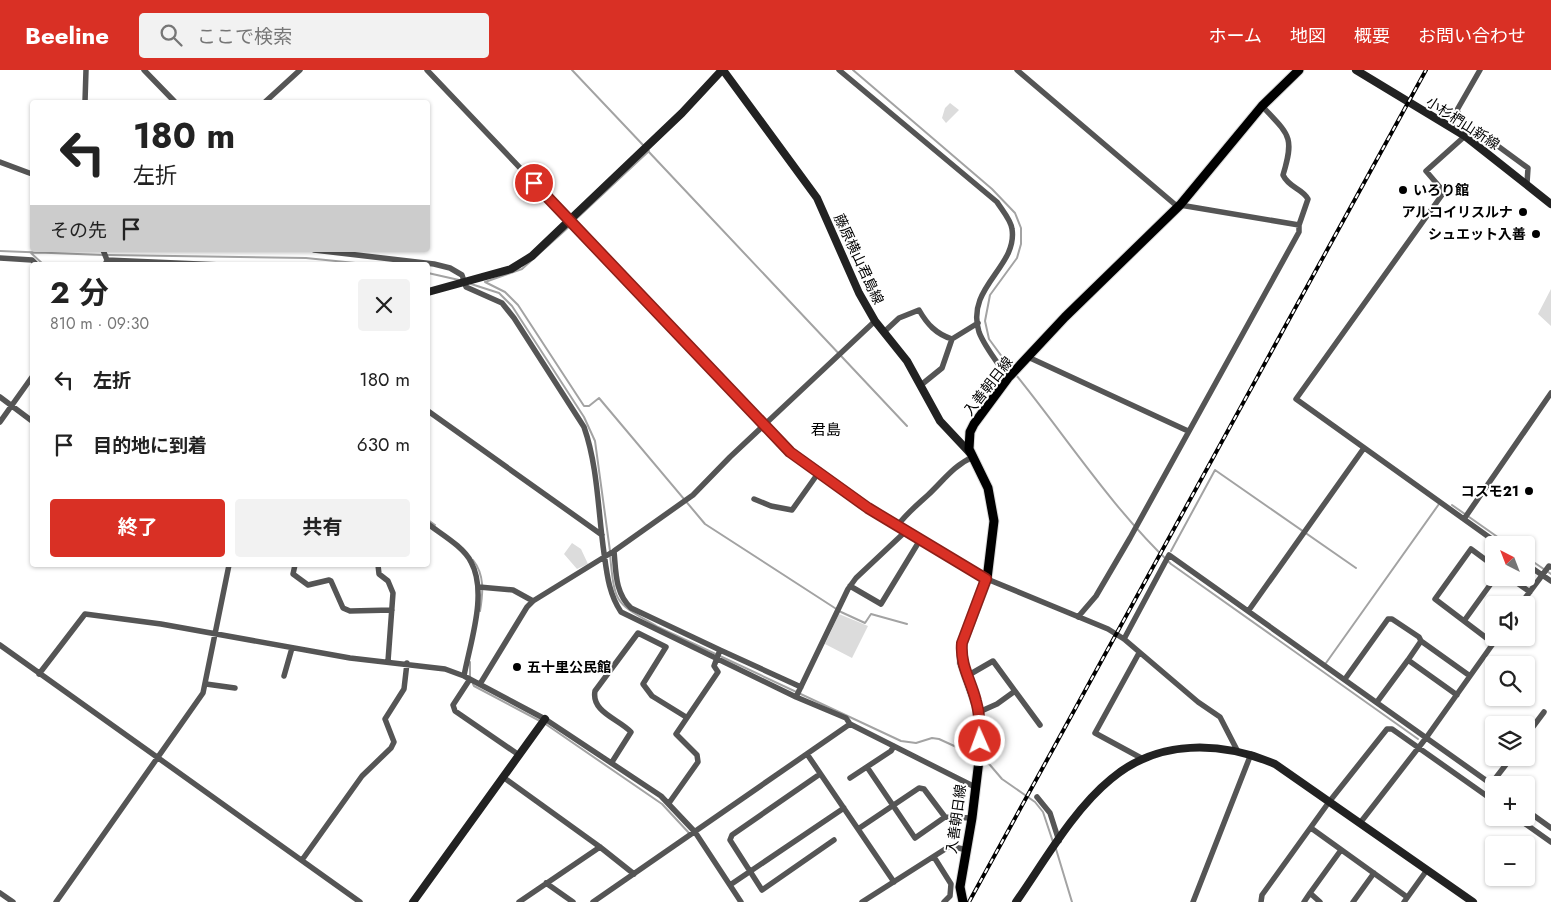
<!DOCTYPE html>
<html lang="ja">
<head>
<meta charset="utf-8">
<style>
  body { margin:0; font-family:Jost,"Noto Sans JP",sans-serif; background:#f2f2f2; color:#222; height:100vh; display:flex; flex-direction:column; font-size:19px; white-space:nowrap }
  * { box-sizing:border-box; margin:0 }
  p { font-size:16px; color:#767676 }
  .icon { flex:none; width:28px; height:28px; fill:none; stroke:currentColor; stroke-width:2; stroke-linecap:round; stroke-linejoin:round }
  .map { position:relative; flex:1; overflow:hidden }
  .details { position:absolute; left:30px; top:192px; width:400px; height:305px; display:flex; flex-direction:column; background:#fff; border-radius:5px; box-shadow:0 1px 4px #0004 }
  .details>* { flex:none }
  .top-card { position:absolute; left:30px; top:30px; width:400px; height:152px; border-radius:5px; box-shadow:0 1px 4px #0004; background:#fff; color:#222; overflow:hidden }
  .needle { width:32px; rotate:318deg }
  .controls { position:absolute; left:1485px; top:466px; display:grid; gap:10px }
  .controls a { display:grid; place-items:center; width:50px; height:50px; border-radius:5px; background:#fff; box-shadow:0 1px 4px #0004; font-size:25px }
  .pin { position:absolute; display:grid; place-items:center; width:42px; height:42px; color:#fff; margin:-21px; border:2px solid #fff; border-radius:50%; box-shadow:0 1px 5px #0007 }
  .me { position:absolute; width:55px; margin:-28px; rotate:358deg; stroke-linejoin:round; filter:drop-shadow(0 0 4px #0008) }
  .turn { display:flex; align-items:center; gap:18px; height:105px; padding:0 20px; font-size:22px }
  .turn .icon { width:65px; height:65px; stroke-width:2.5 }
  .turn b { display:block; font-size:35px; line-height:42px }
  .then { display:flex; align-items:center; height:48px; padding:0 20px; background:#0003; gap:10px; font-size:19px }
  .round { display:grid; place-items:center; flex:none; width:52px; height:52px; border-radius:5px; background:#f2f2f2 }
  .head { display:flex; align-items:center; justify-content:space-between; height:85px; padding:0 20px }
  h1 { font-size:30px; font-weight:700; line-height:38px }
  .action { display:flex; gap:10px; margin-top:auto; padding:10px 20px }
  .action a { flex:1; height:58px; border-radius:5px; background:#d93025; color:#fff; font-size:20px; font-weight:700; line-height:58px; text-align:center }
  .action a+a { background:#f2f2f2; color:#222 }
  ul { padding:0; list-style:none }
  li { display:flex; align-items:center; gap:15px; height:65px; padding:0 20px }
  li div { flex:1 }
  li b { display:block; font-size:19px }
  li em { font-style:normal }
  header { display:flex; align-items:center; gap:30px; box-sizing:border-box; height:70px; padding:0 25px; background:#d93025; color:#fff }
  header strong { font-size:24px }
  nav { display:flex; gap:28px; margin-inline-start:auto; font-size:18px }
  .search { width:350px; height:45px; background:#f2f2f2; display:flex; align-items:center; gap:12px; box-sizing:border-box; padding:0 18px; border-radius:5px; color:#767676; font-size:19px }
  .map>svg:first-child { display:block }
  .green { fill:#dcdcdc }
  .lines { fill:none; stroke-linecap:round; stroke-linejoin:round }
  .stream { stroke:#a3a3a3; stroke-width:2 }
  .primary-casing { stroke:#dbdbdb; stroke-width:11 }
  .street { stroke:#555; stroke-width:5.5 }
  .secondary { stroke:#222; stroke-width:8 }
  .primary { stroke:#000; stroke-width:9 }
  .rail-casing { stroke:#000; stroke-width:4 }
  .rail { stroke:#fff; stroke-width:2; stroke-dasharray:5.5; stroke-linecap:butt }
  .route-casing { stroke:#8d1f18; stroke-width:12 }
  .route { stroke:#d93025; stroke-width:9 }
  .poi-dot { fill:#000; stroke:#fff; stroke-width:2 }
  .labels { text-anchor:middle; dominant-baseline:central; stroke-width:4; stroke-linejoin:round; paint-order:stroke }
  .street-label { font-size:14px; fill:#000; stroke:#fff }
  .poi-label { font-size:14px; font-weight:bold; fill:#000; stroke:#fff; text-anchor:end }
  .neighbourhood-label { font-size:15px; fill:#000; stroke:#fff }
</style>
</head>
<body>
<header>
<strong>Beeline</strong>
<div class="search"><svg class="icon" aria-label="search" viewBox="0 0 24 24"><circle cx="10" cy="10" r="6"/><path d="M15 15l6 6"/></svg>ここで検索</div>
<nav><a>ホーム</a><a>地図</a><a>概要</a><a>お問い合わせ</a></nav>
</header>
<div class="map">
<svg width="1551" height="832" viewBox="0 0 1551 832">
  <rect width="100%" height="100%" fill="#fff"/>
  <path class="green" d="M950,33L959,40L946,53L942,48L945,38Z
    M1551,219V256L1538,244Z
    M572,473L581,479L588,494L577,499L564,484Z
    M839,544L868,556L852,588L825,574Z"/>
  <g class="lines">
    <path class="stream" d="M572,0L643,75
      M853,0L992,119L1015,143L1021,158V174L1017,188L990,225L985,251L989,269L1011,299
      M648,81L907,356
      M574,151L649,81
      M571,155L522,199L485,212L505,222L518,235L584,336H589L599,328L705,454L841,542L865,553L871,544L907,554
      M0,181L103,185
      M31,183L44,195
      M107,185L306,188L375,195
      M428,203L459,210
      M471,214L499,223L512,236L584,347L595,371L610,481
      M1016,305C1067,368 1112,438 1171,494L1418,669
      M1452,435L1509,475
      M428,450L435,455
      M1171,481L1215,400L1356,498
      M610,485C615,536 615,532 658,557L901,671L916,673L932,668L939,669L976,686
      M1526,487L1551,504
      M473,490C485,505 483,523 480,541
      M470,592V607
      M1326,593L1439,434
      M473,614L474,616L540,651
      M544,653L662,734L689,763
      M982,690L990,695L1002,709L1035,732L1043,742L1053,772
      M1056,779L1072,832"/>
    <g class="primary-casing">
      <path id="primary" d="M963,832L960,817L972,748L980,682L979,642L962,593V573L987,509L994,451L988,418L969,379L970,362L974,354L1008,308L1065,247L1180,135L1262,36L1299,0"/>
    </g>
    <path class="street" d="M144,0L175,32
      M427,0L790,382L868,438L987,509L1108,559L1124,569L1198,632L1220,647L1237,680
      M839,0L997,132C1002,140 1011,150 1012,159C1018,197 965,217 979,262C985,278 999,294 1008,308
      M1017,0L1178,137
      M1480,0L1457,40L1461,49L1528,98L1527,113
      M85,32L86,0
      M265,32L300,0
      M1465,66L1426,101L1444,122L1296,329L1500,475
      M0,92L32,104
      M1180,135L1299,155
      M103,180L107,190L105,195
      M314,180L434,194L450,198L462,205L466,217L502,233L514,248L584,357C598,397 598,442 604,483C607,505 609,524 621,542L796,627L846,648L850,654L975,717
      M0,188L32,190L37,195
      M107,190L222,195
      M884,262L899,248L919,240C927,254 936,264 952,269
      M1028,287L1188,361
      M921,315L942,298L952,269L978,253
      M0,327L32,351
      M428,341L602,465
      M0,352L32,307
      M754,429L771,436L792,440L819,402
      M1464,449L1551,323
      M428,454C441,464 464,477 471,492C488,523 470,573 464,606
      M898,455C907,443 917,435 928,425C943,411 954,395 973,387
      M614,481C616,502 615,523 631,538L720,580
      M1526,494L1551,511
      M295,495L293,504L308,515L329,510L331,511L343,538L350,541L392,540
      M378,495L379,504L388,511L393,523L388,591
      M1510,508L1530,522
      M850,516L881,534L920,470
      M479,517L513,520L533,531
      M1520,535L1549,496L1551,497
      M1249,540L1364,378
      M1078,547L1096,526L1130,468L1299,162V155L1308,129C1302,118 1289,118 1283,105C1295,66 1289,65 1262,36
      M1464,551L1435,529L1471,479L1494,496
      M1124,569L1169,485L1494,716
      M1493,573L1464,551L1495,508
      M0,575L360,832
      M1139,583L1095,663L1143,689
      M1408,590L1421,571L1470,606
      M39,604L85,544L161,554L350,588L445,599L464,606L545,649L661,726L695,762L741,832
      M284,606L292,578
      M967,606L993,591L1040,655
      M470,609L453,635L455,641L519,685
      M1345,609L1388,549H1392L1419,567L1421,571
      M206,614L235,618
      M480,614L527,537L533,531L614,481L693,425L730,387L875,251
      M796,627L848,519L856,508L906,461
      M1377,632L1408,590L1457,625
      M979,642L997,634L1015,621
      M1526,666L1544,642
      M807,684L894,812
      M612,692L631,662C619,649 591,642 595,621L638,563L666,577L643,614L652,626L686,647
      M867,697L915,768L945,747L972,748
      M820,704L732,765L730,770L762,820L834,770
      M503,707L600,777L634,804
      M850,708L891,681L894,676
      M1491,714L1511,688
      M1037,727L1050,743L1059,771
      M669,733L698,692L697,685L676,664L718,602L714,596L720,580L801,617
      M1526,740L1551,758
      M1517,748L1551,772
      M1360,753L1426,668L1497,568
      M1311,758L1407,827
      M858,759L919,718L924,719L945,747
      M934,787L951,814L950,826L944,832
      M302,790L362,706L391,678L394,672L385,649L404,619L407,593
      M546,813L573,832
      M730,815L844,738
      M0,823L13,832
      M56,832L203,623L229,495
      M519,832L600,777
      M593,832L850,654
      M862,832L950,776L967,780
      M1193,832L1251,684
      M1261,832L1262,825L1329,732L1387,659H1392L1494,731
      M1304,832L1310,823
      M1320,832L1310,823L1341,780
      M1353,832L1374,803
      M1404,832L1427,800"/>
    <path class="secondary" d="M723,0L817,128L859,223L875,251L907,291L940,351L970,383
      M1356,0L1465,66L1551,134
      M428,222L511,199L532,186L682,43L722,0
      M413,832L545,649
      M1016,832C1044,792 1073,740 1111,709C1158,669 1221,671 1275,694L1473,832"/>
    <use href="#primary" class="primary"/>
    <g class="rail-casing">
      <path id="rail" d="M969,832L1426,0"/>
    </g>
    <use href="#rail" class="rail"/>
  </g>
  <g class="lines">
    <g class="route-casing">
      <path id="route" d="M534,113L790,382L868,438L986,509L962,573C960,596 971,610 976,631C980,644 980,657 980,671"/>
    </g>
    <use href="#route" class="route"/>
  </g>
  <g class="poi-dot">
    <circle cx="1403" cy="120" r="5"/>
    <circle cx="1523" cy="142" r="5"/>
    <circle cx="1536" cy="164" r="5"/>
    <circle cx="1529" cy="421" r="5"/>
    <circle cx="517" cy="597" r="5"/>
  </g>
  <g class="labels">
    <g class="street-label">
      <text transform="translate(1463 53) rotate(33)">小杉椚山新線</text>
      <text transform="translate(859 189) rotate(65)">藤原横山君島線</text>
      <text transform="translate(988 316) rotate(-52)">入善朝日線</text>
      <text transform="translate(956 749) rotate(-82)">入善朝日線</text>
    </g>
    <g class="poi-label">
      <text x="1413" y="120" text-anchor="start">いろり館</text>
      <text x="1513" y="142">アルコイリスルナ</text>
      <text x="1526" y="164">シュエット入善</text>
      <text x="1519" y="421">コスモ21</text>
      <text x="527" y="597" text-anchor="start">五十里公民館</text>
    </g>
    <g class="neighbourhood-label">
      <text x="826" y="360">君島</text>
    </g>
  </g>
</svg>
<div class="controls">
<a><svg class="needle" viewBox="-14 -14 28 28"><path d="M0-13l5 13h-10z" fill="#e53935"/><path d="M0 13l5-13h-10z" fill="#767676"/></svg></a>
<a><svg class="icon" aria-label="sound" viewBox="0 0 24 24"><path d="M4 9h4l5-4v14l-5-4H4zM17 9q2 3 0 6"/></svg></a>
<a><svg class="icon" aria-label="search" viewBox="0 0 24 24"><circle cx="10" cy="10" r="6"/><path d="M15 15l6 6"/></svg></a>
<a><svg class="icon" aria-label="layers" viewBox="0 0 24 24"><path d="M12 4l9 5-9 5-9-5zM3 14l9 5 9-5"/></svg></a>
<a>+</a>
<a>−</a>
</div>
<div class="pin" style="left:534px;top:113px;background:#d93025"><svg class="icon" aria-label="arrive" viewBox="0 0 24 24"><path d="M6 21V4h12l-3 4 3 4H6"/></svg></div>
<svg class="me" style="left:980px;top:671px" viewBox="-20 -20 40 40"><circle r="17" fill="#d93025" stroke="#fff" stroke-width="3"/><path d="M0-11L8 9 0 5-8 9z" fill="#fff"/></svg>
<div class="top-card">
<div class="turn"><svg class="icon" aria-label="left" viewBox="0 0 24 24"><path d="M17 20v-9H6M10 6l-5 5 5 5"/></svg><div><b>180 m</b>左折</div></div>
<div class="then">その先<svg class="icon" aria-label="arrive" viewBox="0 0 24 24"><path d="M6 21V4h12l-3 4 3 4H6"/></svg></div>
</div>
<section class="details">
<div class="head"><div><h1>2 分</h1><p>810 m · 09:30</p></div><a class="round"><svg class="icon" aria-label="close" viewBox="0 0 24 24"><path d="M6 6l12 12M18 6L6 18"/></svg></a></div>
<ul>
<li><svg class="icon" aria-label="left" viewBox="0 0 24 24"><path d="M17 20v-9H6M10 6l-5 5 5 5"/></svg><div><b>左折</b></div><em>180 m</em></li>
<li><svg class="icon" aria-label="arrive" viewBox="0 0 24 24"><path d="M6 21V4h12l-3 4 3 4H6"/></svg><div><b>目的地に到着</b></div><em>630 m</em></li>
</ul>
<div class="action"><a>終了</a><a>共有</a></div>
</section>
</div>
</body>
</html>
